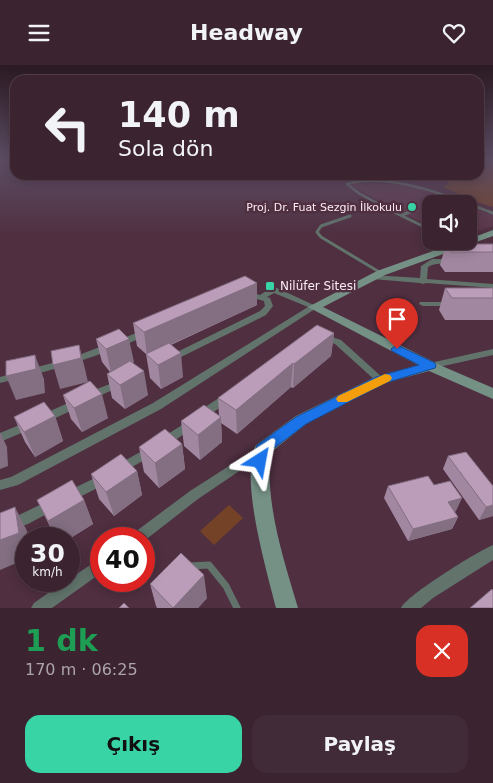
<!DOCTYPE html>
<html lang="tr">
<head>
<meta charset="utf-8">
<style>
  body { margin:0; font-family:"DejaVu Sans",sans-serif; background:#422b38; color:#f1f3f6; height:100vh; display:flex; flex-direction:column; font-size:19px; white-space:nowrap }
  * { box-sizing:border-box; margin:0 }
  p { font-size:16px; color:#aca4ab }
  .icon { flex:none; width:28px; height:28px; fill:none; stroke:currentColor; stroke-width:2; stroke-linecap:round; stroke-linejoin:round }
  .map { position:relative; height:543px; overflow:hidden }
  .side { display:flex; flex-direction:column; background:#3b2330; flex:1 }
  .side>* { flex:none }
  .hud { position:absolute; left:10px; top:10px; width:474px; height:105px; border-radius:15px; box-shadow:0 2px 12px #0003,0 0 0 1px #54404c; background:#3b2330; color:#f1f3f6; overflow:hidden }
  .fabs { position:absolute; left:422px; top:130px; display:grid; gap:10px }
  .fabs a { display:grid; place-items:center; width:55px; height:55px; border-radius:10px; background:#3b2330; box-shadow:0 2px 12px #0003,0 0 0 1px #54404c; font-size:25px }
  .speed { position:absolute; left:15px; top:462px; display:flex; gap:10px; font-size:25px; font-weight:700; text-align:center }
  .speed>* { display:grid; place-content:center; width:65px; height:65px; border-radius:50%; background:#3b2330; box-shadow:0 2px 12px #0003,0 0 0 1px #54404c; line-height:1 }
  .speed small { font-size:12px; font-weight:400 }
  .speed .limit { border:8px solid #d22; background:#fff; color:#111 }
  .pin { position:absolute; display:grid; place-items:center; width:42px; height:42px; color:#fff; margin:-51px -21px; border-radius:50% 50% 50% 0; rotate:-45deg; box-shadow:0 0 5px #0007 }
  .pin .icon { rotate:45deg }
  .me { position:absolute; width:55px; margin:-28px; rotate:34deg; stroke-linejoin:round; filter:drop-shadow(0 0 4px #0008) }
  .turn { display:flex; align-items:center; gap:18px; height:105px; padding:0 25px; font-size:22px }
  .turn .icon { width:65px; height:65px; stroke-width:2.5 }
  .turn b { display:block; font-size:35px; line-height:42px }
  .round { display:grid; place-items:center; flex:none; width:52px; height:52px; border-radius:15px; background:#422b38 }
  .headline { display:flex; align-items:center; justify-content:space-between; height:85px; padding:0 25px }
  h1 { font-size:30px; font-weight:600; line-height:38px; color:#1e9e55 }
  .cta { display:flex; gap:10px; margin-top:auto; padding:10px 25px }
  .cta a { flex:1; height:58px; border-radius:15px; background:#38d4a6; color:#111; font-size:20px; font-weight:600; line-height:58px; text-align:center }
  .cta a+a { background:#422b38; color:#f1f3f6 }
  header { display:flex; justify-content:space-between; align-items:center; height:65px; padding:0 25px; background:#3b2330; font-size:22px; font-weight:600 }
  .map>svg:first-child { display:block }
  .built { fill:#5d374a }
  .green { fill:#734227 }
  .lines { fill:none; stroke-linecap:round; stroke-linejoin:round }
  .lane-far2 { stroke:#61736b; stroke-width:2.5 }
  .lane-far1 { stroke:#61736b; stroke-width:3 }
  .lane { stroke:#61736b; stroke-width:7 }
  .street { fill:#61736b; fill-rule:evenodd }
  .secondary { fill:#759186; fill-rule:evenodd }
  .wall { fill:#a187a0 }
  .shaded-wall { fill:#836e82 }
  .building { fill:#bb9dba; stroke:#836e82 }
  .route { fill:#1a73e8; stroke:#114b97 }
  .slow { fill:#f59e0b }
  .poi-dot { fill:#38d4a6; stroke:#4f2f40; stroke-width:2 }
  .labels { text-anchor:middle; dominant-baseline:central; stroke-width:5; stroke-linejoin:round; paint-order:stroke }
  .far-poi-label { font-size:11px; fill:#fdebf3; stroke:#4f2f40; text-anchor:end }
  .poi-label { font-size:12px; fill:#fdebf3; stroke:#4f2f40; text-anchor:start }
</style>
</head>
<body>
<header><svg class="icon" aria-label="menu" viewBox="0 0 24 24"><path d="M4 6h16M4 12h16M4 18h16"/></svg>Headway<svg class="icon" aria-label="heart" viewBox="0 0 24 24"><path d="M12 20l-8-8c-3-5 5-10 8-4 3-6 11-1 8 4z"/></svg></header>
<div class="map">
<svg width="493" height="543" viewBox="0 0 493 543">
  <rect width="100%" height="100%" fill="#4f2f40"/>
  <path class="built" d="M346,118L402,119L429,125L464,139H431V162Z
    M469,141L493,150V161L469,169Z"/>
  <path class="green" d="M479,94H493V142L474,136L444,122L445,120H449V117L432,111L479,110Z
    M229,440L243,453L214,480L200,466Z"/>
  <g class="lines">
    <path class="lane-far2" d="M469,139L493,148
      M396,148L360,129L347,119C383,109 434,125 468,139
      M407,148L416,145"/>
    <path class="lane-far1" d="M394,147L431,165
      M490,147L493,148
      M402,150L410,147
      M350,151L321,161L317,167L321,172L381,208"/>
    <path class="lane" d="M190,501L209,500L226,521L237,543"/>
    <path class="street" d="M432,194H453L457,196C448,201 437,196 428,202L427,214L493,219V223L426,218L423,219L420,218L372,214L368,212L372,210L420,213L421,201Z
      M271,223H277L318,242L161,344L18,420L0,425V415L11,412L153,338L308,242L274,228L267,232L270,233L273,241L266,250L173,296H167L165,294L167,292L260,246L265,241L264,236L243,230L242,228L243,226H246L260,230Z
      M420,237H453L457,239L453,241H423L419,239Z
      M147,264L150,265L151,267L150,269C101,291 52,306 0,318V312L71,293Z
      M323,269L341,275L383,313L385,315L383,317H377L335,279L320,274L319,272Z
      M493,284V290L430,304L425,301L430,298Z
      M120,315L123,316L125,318L123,320L91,335L87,334L86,331L87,328Z
      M228,327L232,328L233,331L232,334L204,354L200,355L196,354L195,351L196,348Z
      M77,334L81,335L82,338L81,341L47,357L43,358L39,357L38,354L39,351Z
      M190,355L194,356L195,359L194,362L168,380L164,381L160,380L158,377L160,374Z
      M29,356L33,357L34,360L33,363L0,377V368Z
      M262,380L266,382L268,385L266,388L198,434L144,476V474H129L131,470L190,426Z
      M151,381L155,383L157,386L155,389L125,406L121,408L117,406L115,403L117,400Z
      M103,409L107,410L109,414L107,418L72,436L68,437L64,436L62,432L64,428Z
      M52,434L56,436L58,440L56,444L28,459L0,469V457L19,450Z
      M493,480V495L433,533L421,543H401C407,530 478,486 493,480Z
      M101,493V508L52,543H31L34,538L65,516H69V514Z"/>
    <path class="secondary" d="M493,165V171L385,210L323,242L442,301L493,323V334L429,306L385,318L306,359L270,388C266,442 283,492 298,543H276C267,507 239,413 256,380L296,351L375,312L418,300L308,242L377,206L461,176H469V174Z"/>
  </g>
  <path class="wall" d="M446,179H493V207H445L440,200Z
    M257,218V240L171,280L183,312L161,324L150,313L146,289L137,281L133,258Z
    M445,223H493V255H445L439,245Z
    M334,268L331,291L293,323L291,322L237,369L221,358L222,377L200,395L184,381L181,356L219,351L218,333Z
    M96,274L134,297H133L148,330L125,344L112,333L107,309L110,307L102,297Z
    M63,330L108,353L82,367L71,354Z
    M55,351L63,376L35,392L25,377L14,352Z
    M182,379L185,404L159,423L144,407L139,382Z
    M448,391L493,421V451L479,455L443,404Z
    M137,406L142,430L114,451L99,434L91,409Z
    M434,420L456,446L454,447L458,452L452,464L408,476L384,433L388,421Z
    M37,435H84L93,459L69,474H56Z
    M150,519L207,533L198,543H157L156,541Z"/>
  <path class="shaded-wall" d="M257,218V240L147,290L144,267Z
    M334,268L331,291L293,323L294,299Z
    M129,274L134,297L111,308L106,284Z
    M79,280L85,304L88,317L60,324L53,300Z
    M181,288L183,312L161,324L158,300Z
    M35,290L44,314L45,328L16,335L6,311Z
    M293,298L291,322L237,369L236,345Z
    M144,306L148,330L125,344L120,320Z
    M102,329L108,353L82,367L74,343Z
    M55,351L63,376L35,392L24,367Z
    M221,352L222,377L200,395L198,370Z
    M0,367L7,382L8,401L0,404Z
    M182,379L185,404L159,423L155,398Z
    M137,406L142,430L114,451L106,427Z
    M462,433L456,446L442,450L448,437Z
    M84,435L93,459L69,474H56L48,456Z
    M493,440V451L479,455L486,442Z
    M15,442L27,466L28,474H26V494L0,505V475Z
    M458,452L452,464L408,476L413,464Z
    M204,510L207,533L198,543H173Z"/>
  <path class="building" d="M446,179H493V187H451Z
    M245,211L257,218L144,267L133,258Z
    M445,223H493V233H452Z
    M317,260L334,268L294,299L293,298L236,345L218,333Z
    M119,264L129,274L106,284L96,274Z
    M169,278L181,288L158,300L146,289Z
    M79,280L81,293L53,300L51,286Z
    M35,290L36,304L6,311V296Z
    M130,296L144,306L120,320L107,309Z
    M90,316L102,329L74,343L63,330Z
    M44,337L55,351L24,367L14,352Z
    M204,340L221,352L198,370L181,356Z
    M165,364L182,379L155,398L139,382Z
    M466,387L493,421V440L486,442L448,391Z
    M121,389L137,406L106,427L91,409Z
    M428,411L434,420L450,416L462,433L448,437L458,452L413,464L388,421Z
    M72,415L84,435L48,456L37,435Z
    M15,442L19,468L0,475V448Z
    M181,488L204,510L173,543L150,519Z
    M492,524L493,526V543H470Z
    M124,538L129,543H119Z"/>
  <linearGradient id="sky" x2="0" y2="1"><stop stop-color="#2b1a23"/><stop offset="0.55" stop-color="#5d4d64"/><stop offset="1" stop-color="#5d4d64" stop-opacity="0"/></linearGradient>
  <rect width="493" height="171" fill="url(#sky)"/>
  <path class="route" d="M397,280L435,298L436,301L435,303L385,318L306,359L269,387L266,400L260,402L255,400L253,396L257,380L296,352L376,312L419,300L392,286L391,284Z"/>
  <path class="slow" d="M385,309L390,310L392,313L390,316L347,337H338L336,334L338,331Z"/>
  <g class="poi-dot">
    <circle cx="412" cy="142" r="5"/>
    <rect x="265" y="216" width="10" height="10" rx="2.5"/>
  </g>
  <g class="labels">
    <g class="far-poi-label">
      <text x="402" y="142">Proj. Dr. Fuat Sezgin İlkokulu</text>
    </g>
    <g class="poi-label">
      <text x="280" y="221">Nilüfer Sitesi</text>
    </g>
  </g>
</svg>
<div class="fabs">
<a><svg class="icon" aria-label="sound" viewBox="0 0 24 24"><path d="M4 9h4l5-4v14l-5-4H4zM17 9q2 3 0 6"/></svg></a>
</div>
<div class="speed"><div>30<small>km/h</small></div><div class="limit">40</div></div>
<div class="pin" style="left:397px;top:284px;background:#d93025"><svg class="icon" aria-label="arrive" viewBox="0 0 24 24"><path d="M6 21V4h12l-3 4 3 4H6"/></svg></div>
<svg class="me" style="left:260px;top:396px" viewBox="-20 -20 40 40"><path d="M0-17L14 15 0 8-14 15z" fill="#1a73e8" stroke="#fff" stroke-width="4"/></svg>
<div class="hud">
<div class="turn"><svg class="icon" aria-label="left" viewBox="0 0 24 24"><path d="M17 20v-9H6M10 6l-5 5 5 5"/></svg><div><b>140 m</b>Sola dön</div></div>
</div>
</div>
<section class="side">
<div class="headline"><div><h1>1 dk</h1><p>170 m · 06:25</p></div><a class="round" style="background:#d93025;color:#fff"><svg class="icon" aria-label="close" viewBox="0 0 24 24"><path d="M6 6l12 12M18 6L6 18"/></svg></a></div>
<div class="cta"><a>Çıkış</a><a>Paylaş</a></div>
</section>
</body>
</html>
